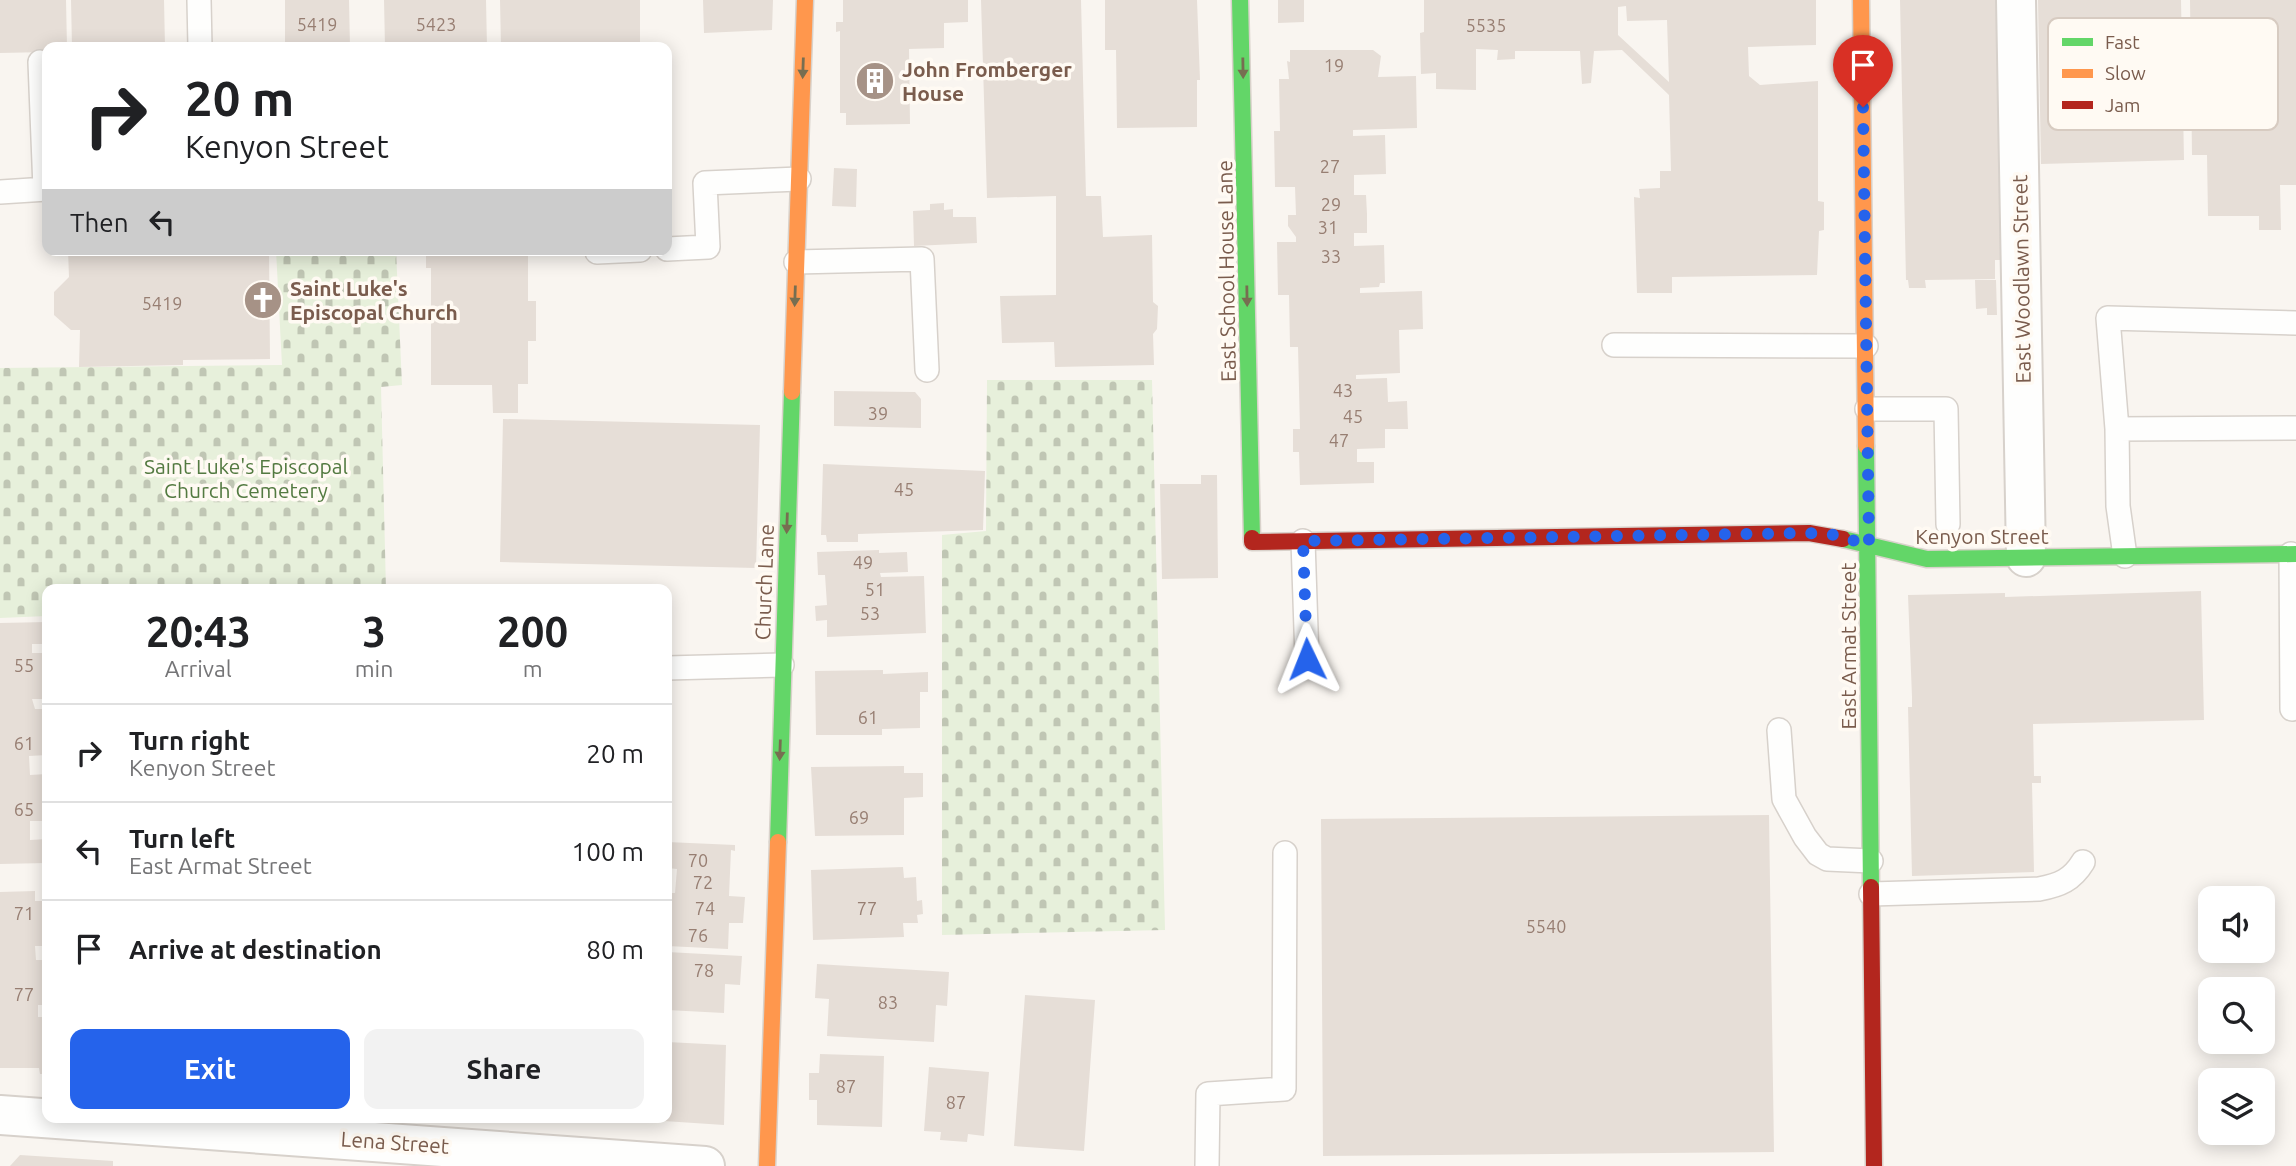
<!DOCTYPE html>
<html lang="en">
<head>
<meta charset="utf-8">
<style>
  body { margin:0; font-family:Ubuntu,sans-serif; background:#f2f2f2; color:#202124; height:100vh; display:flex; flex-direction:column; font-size:26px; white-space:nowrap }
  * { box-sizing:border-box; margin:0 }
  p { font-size:23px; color:#757577 }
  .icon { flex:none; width:38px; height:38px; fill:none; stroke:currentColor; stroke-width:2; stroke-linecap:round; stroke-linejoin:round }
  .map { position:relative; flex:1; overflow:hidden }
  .drawer { position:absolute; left:42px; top:584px; width:630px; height:539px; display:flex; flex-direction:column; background:#fff; border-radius:14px; box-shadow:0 4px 18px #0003 }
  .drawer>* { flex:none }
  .top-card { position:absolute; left:42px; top:42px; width:630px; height:214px; border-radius:14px; box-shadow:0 4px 18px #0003; background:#fff; color:#202124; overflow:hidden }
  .fabs { position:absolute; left:2198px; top:886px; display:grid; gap:14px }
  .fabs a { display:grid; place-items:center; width:77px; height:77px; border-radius:14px; background:#fff; box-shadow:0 4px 18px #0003; font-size:35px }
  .pin { position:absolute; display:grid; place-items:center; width:60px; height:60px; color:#fff; margin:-72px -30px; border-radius:50% 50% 50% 0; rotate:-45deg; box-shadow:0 0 7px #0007 }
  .pin .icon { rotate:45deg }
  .me { position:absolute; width:77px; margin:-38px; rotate:358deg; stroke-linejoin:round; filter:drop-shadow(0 0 5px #0008) }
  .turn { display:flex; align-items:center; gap:24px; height:147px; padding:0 28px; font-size:32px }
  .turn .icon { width:91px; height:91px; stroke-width:2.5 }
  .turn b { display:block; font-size:49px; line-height:60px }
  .then { display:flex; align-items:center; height:66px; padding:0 28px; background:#0003; gap:14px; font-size:26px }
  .eta { display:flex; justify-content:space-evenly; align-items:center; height:119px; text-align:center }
  .eta b { font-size:42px; font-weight:600; line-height:49px }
  .action { display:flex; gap:14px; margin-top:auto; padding:14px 28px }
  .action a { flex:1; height:80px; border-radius:14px; background:#2563eb; color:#fff; font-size:28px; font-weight:600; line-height:80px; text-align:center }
  .action a+a { background:#f2f2f2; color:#202124 }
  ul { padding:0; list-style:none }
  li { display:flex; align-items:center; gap:21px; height:98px; padding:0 28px; border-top:2px solid #e0e0e0 }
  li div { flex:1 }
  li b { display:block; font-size:26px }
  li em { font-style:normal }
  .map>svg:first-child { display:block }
  .cemetery { fill:url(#cemetery-stones) }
  .building { fill:#e6ded7; fill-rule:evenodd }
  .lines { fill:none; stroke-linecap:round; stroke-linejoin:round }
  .lane-casing { stroke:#d7d1cb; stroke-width:26 }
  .street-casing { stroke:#d7d1cb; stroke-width:42 }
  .fast-casing { stroke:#d9d2cb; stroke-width:19 }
  .slow-casing { stroke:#d9d2cb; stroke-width:19 }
  .jam-casing { stroke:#d9d2cb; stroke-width:19 }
  .lane { stroke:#fefefd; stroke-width:23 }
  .street { stroke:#fefefd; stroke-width:38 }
  .fast { stroke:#63d668; stroke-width:16 }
  .slow { stroke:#ff974d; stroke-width:16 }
  .jam { stroke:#b3261e; stroke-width:16 }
  .oneway { fill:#776e51 }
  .route { stroke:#2563eb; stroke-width:12; stroke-dasharray:0 21.6 }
  .labels { text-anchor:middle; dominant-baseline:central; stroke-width:7; stroke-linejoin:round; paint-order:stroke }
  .number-label { font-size:18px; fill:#977e72 }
  .poi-label { font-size:21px; font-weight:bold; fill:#7a5c4d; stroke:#fffaf3; text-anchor:start }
  .street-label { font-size:21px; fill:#7a5c4d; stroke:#fffaf3 }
  .park-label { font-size:21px; fill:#537a41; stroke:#fffaf3 }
  .key { fill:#fffaf3; stroke:#d7cbc1; stroke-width:2 }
  .key-label { font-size:19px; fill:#7a5c4d }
</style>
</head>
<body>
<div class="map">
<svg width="2296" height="1166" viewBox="0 0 2296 1166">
  <defs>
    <pattern id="cemetery-stones" width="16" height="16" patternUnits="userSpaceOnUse" patternTransform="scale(1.75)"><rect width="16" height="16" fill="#e7f0db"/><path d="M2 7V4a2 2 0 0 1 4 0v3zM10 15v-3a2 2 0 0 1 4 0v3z" fill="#c0c6b4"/></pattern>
  </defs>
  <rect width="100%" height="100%" fill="#f9f5f0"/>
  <path class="cemetery" d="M276,250H396L402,385L381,387L386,590H47V616L0,618V368L282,365Z
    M987,380H1152L1165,930L942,935V535L986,531Z"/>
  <path class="building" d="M0,0H66L67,47H47V52L0,53Z
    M71,0H164L165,47H72Z
    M285,0H349L350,47H285Z
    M384,0H486L487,47H385Z
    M500,0H640V47H501Z
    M703,0H773L772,30L704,33Z
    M843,0H968V22L944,23V48L909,49L910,124L846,125V113H840V31L836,32V22H843Z
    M981,0H1081L1086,196H1101L1103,237L1152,235L1153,302L1158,306L1157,329L1153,334L1154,365L1055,367L1054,342L1002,343L1000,296L1056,295V196L987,198Z
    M1105,0H1197L1200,80H1197V127L1117,128L1116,50H1105Z
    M1278,0H1304V22L1278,23Z
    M1424,0H1816V45L1748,47L1749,76L1760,85L1818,81V201L1824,202V230L1819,231L1817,275L1672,277V293H1637L1634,197L1640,198L1639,189L1660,188V171H1671L1669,95L1622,50L1594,51L1591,83L1582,84L1580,51H1515V59L1497,60L1498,50L1476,49V90L1436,89V73L1421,74L1420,33L1424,32ZM1626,6L1627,21L1667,20L1669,82L1618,35V7Z
    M1900,0H1997L2001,260H1995V279L1925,280L1926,288H1909L1908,280H1906Z
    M2038,0H2181L2184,160L2041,164Z
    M2190,0H2296V185H2280L2281,230H2259V216H2208L2207,155H2192Z
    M1290,50H1373L1381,56L1378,77L1416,76L1417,128L1353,130V136L1385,135L1386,174L1354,175V195H1366L1367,214V233H1354V246L1384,245L1385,283H1380L1379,287L1360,288V293L1422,291L1423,329L1399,330L1400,373L1356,375V379L1387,378L1388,402L1407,401L1408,429H1385V448L1357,449V462H1374V483L1300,485L1299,452H1293V429H1300L1298,347H1290L1289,295H1278L1277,242H1296V237L1288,226V215H1296L1295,187H1275L1274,131H1280L1279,79H1289L1287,61L1290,62Z
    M834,168L857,169L856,207L832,206Z
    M944,203V210L953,209V217H976L977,243L914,246L913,211L930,210V204Z
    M68,250H269L270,359L183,360V365L79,367L80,330H71L54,315V292L69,277Z
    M426,250H528V301H536V341H528V384H518V413H493L492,385H431V268H426Z
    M1975,280H1996L1997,315H1987V308L1976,309Z
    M834,391L915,392L921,399V428L834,426Z
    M503,419L760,425L756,568L500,562Z
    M823,464L985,471L983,530L858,534V542H827L826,535H821Z
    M1201,475H1217L1218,578L1162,579L1160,484H1201Z
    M879,550V553L907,552L908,572L880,573L881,577L924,576L926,633L827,637V620L816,621L815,606L827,605L825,575H818L817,552Z
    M2201,591L2204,720L2033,724L2034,776H2041V783H2032L2034,872L1912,876L1908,707H1912V697L1908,595L2005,593V597Z
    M47,622V644H32V653H47V699H32L35,709H47V755L29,756L30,775L47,774V821H30V840L47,839V863L0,864V623Z
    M883,670V674L928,672V692H920V728L882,729V735H816L815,671Z
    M904,766V773H923V797L904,798V835L815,836L811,767Z
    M1769,815L1774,1152L1323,1156L1321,819Z
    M667,842L735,845V851L731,850L729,896L745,897L743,923H729L728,949L667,946V893H675L677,869L667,868Z
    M903,867L904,878L916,877L917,901L922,900L923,914L917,915L918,923H903L904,937L813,940L811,870Z
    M35,891V901H47V946H35L36,960H47V1005H38V1017H47V1074H40L39,1068H0V892Z
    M667,952L742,956L740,985L725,984L724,1013L667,1010Z
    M817,964L949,972L947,1006L936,1005L934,1042L827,1036L829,999L815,998Z
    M1025,995L1095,1000L1084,1151L1014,1146Z
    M667,1042L726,1045L724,1125L649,1120L667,1118Z
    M820,1054L884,1056L882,1127L817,1125V1100H809V1073H819Z
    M929,1067L989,1072L984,1136L968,1134L967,1142L940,1140L941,1132L924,1131Z
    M20,1155L113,1161V1166H10Z"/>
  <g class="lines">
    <g class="lane-casing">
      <path id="lane" d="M199,0L200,47
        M40,62L45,189
        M0,192L47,189
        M667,249L708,247L705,183L799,179
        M597,252L640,250
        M796,262L922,259L927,370
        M1614,345L1866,346
        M1867,409H1946L1948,524
        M2117,429L2296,428
        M1303,541L1307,659
        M2291,554L2292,709
        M2125,556L2118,506L2117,429L2108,318L2296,323
        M667,668L782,665
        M1779,730L1784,799L1805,837L1818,854L1827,859L1871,861
        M1871,894L2039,889C2060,885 2072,880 2083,862
        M1207,1166L1208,1094L1284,1089L1285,853"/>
    </g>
    <g class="street-casing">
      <path id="street" d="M2016,0L2026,557
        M0,1115L705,1166"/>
    </g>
    <g class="fast-casing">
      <path id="fast" d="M1240,0L1252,538
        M1866,446L1871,887
        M1843,539L1927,559L2296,554
        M778,842L792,392"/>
    </g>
    <g class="slow-casing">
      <path id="slow" d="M1861,0L1866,446
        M792,392L805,0
        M767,1166L778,842"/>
    </g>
    <g class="jam-casing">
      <path id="jam" d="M1252,538V542L1809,533L1843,539
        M1871,887L1874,1166"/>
    </g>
    <use href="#lane" class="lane"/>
    <use href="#street" class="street"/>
    <use href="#fast" class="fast"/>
    <use href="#slow" class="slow"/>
    <use href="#jam" class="jam"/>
  </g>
  <defs><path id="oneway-solid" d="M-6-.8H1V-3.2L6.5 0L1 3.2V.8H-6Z" transform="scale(1.75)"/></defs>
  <g class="oneway">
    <use href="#oneway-solid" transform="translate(803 68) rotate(92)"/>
    <use href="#oneway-solid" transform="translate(1243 68) rotate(89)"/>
    <use href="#oneway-solid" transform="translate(795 296) rotate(92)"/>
    <use href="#oneway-solid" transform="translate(1247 296) rotate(89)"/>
    <use href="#oneway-solid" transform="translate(787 523) rotate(92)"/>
    <use href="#oneway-solid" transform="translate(780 750) rotate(92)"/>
  </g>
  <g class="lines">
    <path class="route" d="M1307,659L1303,541L1809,533L1835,535L1869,545L1863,107"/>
  </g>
  <defs>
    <g id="building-disc" transform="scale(2.0125)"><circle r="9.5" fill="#a69286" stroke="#fffaf3"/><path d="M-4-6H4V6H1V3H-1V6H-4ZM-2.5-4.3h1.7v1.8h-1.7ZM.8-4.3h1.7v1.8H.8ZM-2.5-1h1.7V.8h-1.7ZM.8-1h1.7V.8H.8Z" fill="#fff"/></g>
    <g id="church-disc" transform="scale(2.0125)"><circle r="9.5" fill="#a69286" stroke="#fffaf3"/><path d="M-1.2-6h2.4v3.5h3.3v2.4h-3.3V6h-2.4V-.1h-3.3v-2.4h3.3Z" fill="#fff"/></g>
  </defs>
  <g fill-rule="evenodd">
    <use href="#building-disc" x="875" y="81"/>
    <use href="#church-disc" x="263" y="300"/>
  </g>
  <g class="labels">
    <g class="number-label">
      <text x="317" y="24">5419</text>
      <text x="436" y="24">5423</text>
      <text x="1486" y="25">5535</text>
      <text x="1334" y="65">19</text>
      <text x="1330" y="166">27</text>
      <text x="1331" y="204">29</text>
      <text x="1328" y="227">31</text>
      <text x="1331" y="256">33</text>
      <text x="162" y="303">5419</text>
      <text x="1343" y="390">43</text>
      <text x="878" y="413">39</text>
      <text x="1353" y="416">45</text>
      <text x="1339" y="440">47</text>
      <text x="904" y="489">45</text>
      <text x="863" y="562">49</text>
      <text x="875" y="589">51</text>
      <text x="870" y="613">53</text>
      <text x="24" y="665">55</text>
      <text x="868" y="717">61</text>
      <text x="24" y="743">61</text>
      <text x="24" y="809">65</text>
      <text x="859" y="817">69</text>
      <text x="698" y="860">70</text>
      <text x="703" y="882">72</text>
      <text x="705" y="908">74</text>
      <text x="867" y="908">77</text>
      <text x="24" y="913">71</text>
      <text x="1546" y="926">5540</text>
      <text x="698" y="935">76</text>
      <text x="704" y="970">78</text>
      <text x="24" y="994">77</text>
      <text x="888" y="1002">83</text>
      <text x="846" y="1086">87</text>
      <text x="956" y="1102">87</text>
    </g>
    <g class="poi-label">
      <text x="902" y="69">John Fromberger<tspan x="902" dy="24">House</tspan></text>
      <text x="290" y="288">Saint Luke's<tspan x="290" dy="24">Episcopal Church</tspan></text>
    </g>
    <g class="street-label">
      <text transform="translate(1226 271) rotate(-91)">East School House Lane</text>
      <text transform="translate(2021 279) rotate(-91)">East Woodlawn Street</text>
      <text x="1982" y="536">Kenyon Street</text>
      <text transform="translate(764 582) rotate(-88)">Church Lane</text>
      <text transform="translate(1848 646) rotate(-90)">East Armat Street</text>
      <text transform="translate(395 1142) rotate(4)">Lena Street</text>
    </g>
    <g class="park-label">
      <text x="246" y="466">Saint Luke's Episcopal<tspan x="246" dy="24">Church Cemetery</tspan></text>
    </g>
  </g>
  <rect x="2048" y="18" width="230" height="112" rx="10" class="key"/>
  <rect x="2062" y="38" width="31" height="8" fill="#63d668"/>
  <rect x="2062" y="69" width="31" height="9" fill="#ff974d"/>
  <rect x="2062" y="101" width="31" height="8" fill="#b3261e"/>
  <g class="key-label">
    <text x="2105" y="49">Fast</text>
    <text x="2105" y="80">Slow</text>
    <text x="2105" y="112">Jam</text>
  </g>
</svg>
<div class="fabs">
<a><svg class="icon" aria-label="sound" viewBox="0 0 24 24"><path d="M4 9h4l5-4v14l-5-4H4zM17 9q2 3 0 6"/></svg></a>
<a><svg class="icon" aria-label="search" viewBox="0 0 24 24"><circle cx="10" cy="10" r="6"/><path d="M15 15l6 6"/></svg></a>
<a><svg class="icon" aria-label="layers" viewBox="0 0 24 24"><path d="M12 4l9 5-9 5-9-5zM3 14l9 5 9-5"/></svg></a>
</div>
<div class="pin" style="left:1863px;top:107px;background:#d93025"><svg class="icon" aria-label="arrive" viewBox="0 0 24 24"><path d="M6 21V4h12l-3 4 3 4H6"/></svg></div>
<svg class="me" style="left:1307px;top:659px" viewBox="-20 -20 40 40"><path d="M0-17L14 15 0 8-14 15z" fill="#2563eb" stroke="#fff" stroke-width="4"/></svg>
<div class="top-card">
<div class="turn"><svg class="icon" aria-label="right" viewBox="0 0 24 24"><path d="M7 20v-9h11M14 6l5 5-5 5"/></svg><div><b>20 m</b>Kenyon Street</div></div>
<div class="then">Then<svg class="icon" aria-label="left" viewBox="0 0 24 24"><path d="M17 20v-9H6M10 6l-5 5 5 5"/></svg></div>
</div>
<section class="drawer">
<div class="eta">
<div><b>20:43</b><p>Arrival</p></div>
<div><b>3</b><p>min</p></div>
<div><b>200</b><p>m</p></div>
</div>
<ul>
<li><svg class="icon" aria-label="right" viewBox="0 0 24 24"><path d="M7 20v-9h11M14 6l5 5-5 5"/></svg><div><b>Turn right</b><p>Kenyon Street</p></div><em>20 m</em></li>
<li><svg class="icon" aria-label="left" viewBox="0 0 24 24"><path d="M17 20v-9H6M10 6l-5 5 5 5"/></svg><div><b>Turn left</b><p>East Armat Street</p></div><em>100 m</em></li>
<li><svg class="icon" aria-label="arrive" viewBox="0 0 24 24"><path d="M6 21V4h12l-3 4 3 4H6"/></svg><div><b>Arrive at destination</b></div><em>80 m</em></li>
</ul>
<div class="action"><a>Exit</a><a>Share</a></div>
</section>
</div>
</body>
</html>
